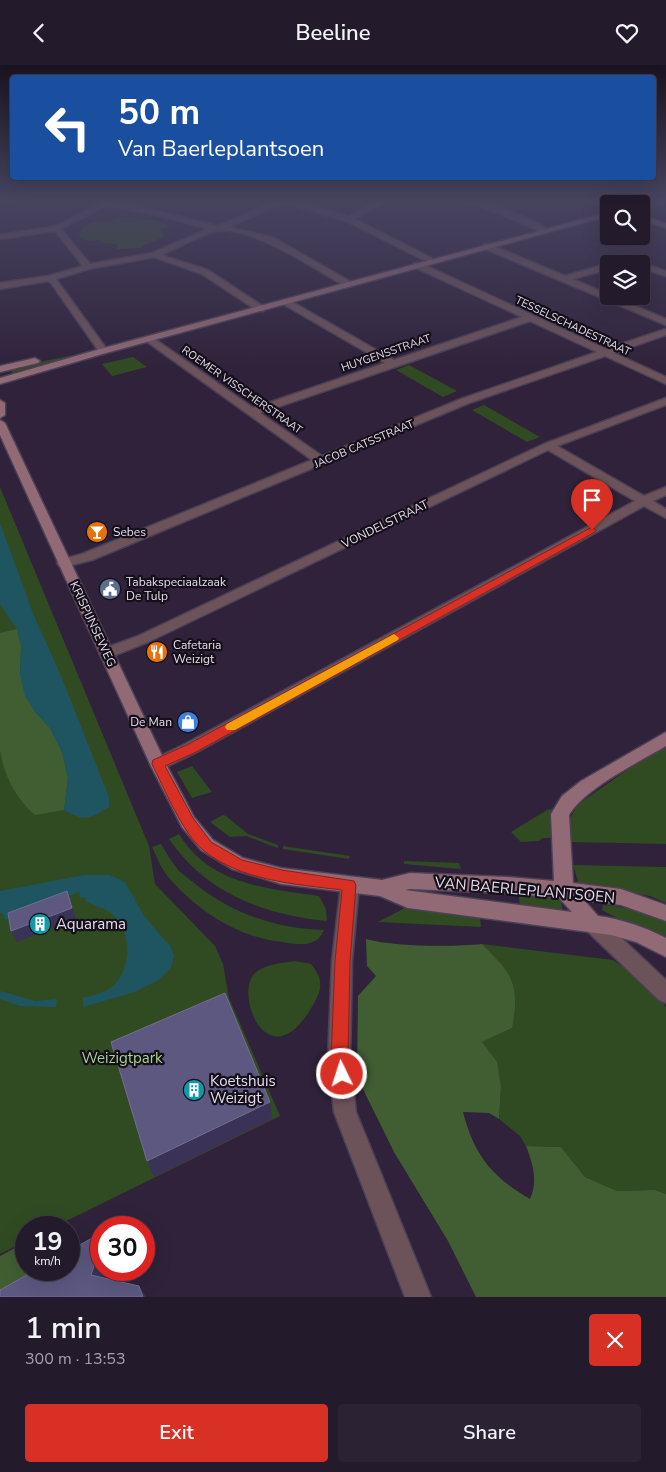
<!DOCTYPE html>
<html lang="en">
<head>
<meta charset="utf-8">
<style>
  body { margin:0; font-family:"Nunito Sans",sans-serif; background:#2b2334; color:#f1f3f6; height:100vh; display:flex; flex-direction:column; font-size:19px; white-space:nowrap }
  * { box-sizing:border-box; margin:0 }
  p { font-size:16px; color:#a3a1a9 }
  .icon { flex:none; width:28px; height:28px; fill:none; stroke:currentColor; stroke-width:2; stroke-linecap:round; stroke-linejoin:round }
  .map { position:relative; height:1232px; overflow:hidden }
  .details { display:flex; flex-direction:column; background:#231a2c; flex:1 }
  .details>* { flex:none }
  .banner { position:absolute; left:10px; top:10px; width:646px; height:105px; border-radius:5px; box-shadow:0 5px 20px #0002,0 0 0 1px #403848; background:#1a4fa0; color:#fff; overflow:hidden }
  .tools { position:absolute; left:600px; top:130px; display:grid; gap:10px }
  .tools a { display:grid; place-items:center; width:50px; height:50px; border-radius:5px; background:#231a2c; box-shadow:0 5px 20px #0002,0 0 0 1px #403848; font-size:25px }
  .speed { position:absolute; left:15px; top:1151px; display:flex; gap:10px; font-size:25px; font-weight:700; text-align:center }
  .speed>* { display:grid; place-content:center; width:65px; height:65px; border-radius:50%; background:#231a2c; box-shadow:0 5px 20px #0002,0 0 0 1px #403848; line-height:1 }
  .speed small { font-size:12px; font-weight:400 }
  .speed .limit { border:8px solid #d22; background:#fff; color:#111 }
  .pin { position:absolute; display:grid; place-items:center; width:42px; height:42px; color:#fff; margin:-51px -21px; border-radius:50% 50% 50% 0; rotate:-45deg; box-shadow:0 0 5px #0007 }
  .pin .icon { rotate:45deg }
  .me { position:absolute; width:55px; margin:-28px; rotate:356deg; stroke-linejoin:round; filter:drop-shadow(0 0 4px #0008) }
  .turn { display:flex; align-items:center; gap:18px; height:105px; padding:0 25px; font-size:22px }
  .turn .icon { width:65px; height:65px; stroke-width:2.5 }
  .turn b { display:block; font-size:35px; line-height:42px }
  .round { display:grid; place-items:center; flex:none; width:52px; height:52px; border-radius:5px; background:#2b2334 }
  .summary { display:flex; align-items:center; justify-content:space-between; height:85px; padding:0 25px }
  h1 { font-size:30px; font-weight:600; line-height:38px }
  .cta { display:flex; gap:10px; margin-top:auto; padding:10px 25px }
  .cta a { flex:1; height:58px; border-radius:5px; background:#d93025; color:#fff; font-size:20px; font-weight:600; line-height:58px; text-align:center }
  .cta a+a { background:#2b2334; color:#f1f3f6 }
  header { display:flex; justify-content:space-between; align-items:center; height:65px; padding:0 25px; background:#231a2c; font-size:22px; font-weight:600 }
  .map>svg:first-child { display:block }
  .green { fill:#304b22 }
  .forest { fill:#415e33 }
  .water { fill:#1e5561 }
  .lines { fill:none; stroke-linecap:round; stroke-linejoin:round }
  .street-casing { stroke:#4c4056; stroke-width:3 }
  .secondary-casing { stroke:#4c4056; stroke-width:3 }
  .street { fill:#6c535a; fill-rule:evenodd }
  .secondary { fill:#916a75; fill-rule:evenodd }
  .shaded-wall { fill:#3a3257 }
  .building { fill:#5d5880; stroke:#726d91 }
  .route { fill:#d93025; stroke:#8d1f18 }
  .slow { fill:#f59e0b }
  .labels { text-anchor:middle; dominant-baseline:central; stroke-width:4.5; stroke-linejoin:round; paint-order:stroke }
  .far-street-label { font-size:11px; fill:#e4dcec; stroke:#140f19 }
  .street-label { font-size:12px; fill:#e4dcec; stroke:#140f19 }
  .poi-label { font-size:12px; fill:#e4dcec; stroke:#140f19; text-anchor:start }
  .near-street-label { font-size:15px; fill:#e4dcec; stroke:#140f19 }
  .near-poi-label { font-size:15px; fill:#e4dcec; stroke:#140f19; text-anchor:start }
  .near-park-label { font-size:15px; fill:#a5d490; stroke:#140f19 }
</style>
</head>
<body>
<header><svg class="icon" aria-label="back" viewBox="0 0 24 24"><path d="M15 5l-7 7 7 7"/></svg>Beeline<svg class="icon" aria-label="heart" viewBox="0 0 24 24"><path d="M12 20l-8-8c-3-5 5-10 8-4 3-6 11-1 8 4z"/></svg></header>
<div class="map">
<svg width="666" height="1232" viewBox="0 0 666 1232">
  <rect width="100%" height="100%" fill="#2f223a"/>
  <path class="green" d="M121,152H142L143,154L157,156L171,161L160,165L165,169C157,178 146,177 140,183L117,184L116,179L101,178L99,175L88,176L79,172C83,152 107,159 121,152Z
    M89,287L93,289L13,309L10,303Z
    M133,292L147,302L112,311L102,299Z
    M409,300L457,326L443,332L396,305Z
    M484,340L540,372L527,377L472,345Z
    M0,422L149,781L155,819L215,881L223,899L229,933L280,1051L54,1162H26V1176L0,1189Z
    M666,678V779L570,777V754L577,740Z
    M192,701L212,727L192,733L177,707Z
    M552,744L554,746L553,773H543L539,776L521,777L511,767L547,745Z
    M223,750L226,751L248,769L278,780V783L246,771L230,772L210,757Z
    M179,769C210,820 266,823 319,831L326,844L327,856C264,850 206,828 169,774Z
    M161,779C166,787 170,795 176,802C180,808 187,812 193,817C230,848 276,864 324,865C318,881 302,880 288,878C279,876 270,876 261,873C225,864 189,838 166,809C160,801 156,790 152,782Z
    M283,781L350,791L349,794L283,784Z
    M404,796L459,798L461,804L404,799Z
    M573,800L666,802V838L650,831L579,819Z
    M521,831L561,834L563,848L520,842L519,832Z
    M603,840C625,842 646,846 666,856V873C645,863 622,857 602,845Z
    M404,842L480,852L481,862L378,857L403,844Z
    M482,879L613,895L637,912L664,939L666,943V1129L655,1125L617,1126L585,1112L561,1082L526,1081L520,1071L499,1054L501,1022L482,977L512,963L500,897Z
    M295,896L311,899C323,914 323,923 313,940C269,1018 233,929 255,908C265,899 282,898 295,896Z"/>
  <path class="forest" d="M17,564L21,581L20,610L35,647L50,663L62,687L68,713L64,745L35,750C15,733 4,710 0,685V568Z
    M366,874C395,882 453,882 482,879C513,909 520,920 512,963L482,977L497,997L501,1022L499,1054L489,1048L463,1047C474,1090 492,1112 530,1134C538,1116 533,1099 526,1081L561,1082L585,1112L617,1126L655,1125L666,1129V1232H476L448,1176L394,1087L357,1012L358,931L376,911L367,901Z
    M26,1177V1205H59L0,1232V1191Z"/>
  <path class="water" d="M0,458L34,551L59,606L109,732V742C90,754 84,757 64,745L68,713L62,687L50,663L35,647L25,631L20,610L21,581L17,564L0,539Z
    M84,810H109L125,817L144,851L170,881L174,891L171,902L160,914L135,927L83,942V933C94,930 107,928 115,919C133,900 132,861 108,846C101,842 93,840 86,837L85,832L80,833L79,827L5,855L3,849L0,847V826Z
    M0,926L36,936L57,934L56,942L20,941L0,934Z"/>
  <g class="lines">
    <g class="street-casing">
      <path id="street" d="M100,134L154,145L218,161L276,136L275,134H289L348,151L382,134H391L355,154L437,196L430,198L346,156L284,138L229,162L274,173L351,217V221H345C315,204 252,161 218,166C204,168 176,184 161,190L208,205L264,242V246H258L202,209L154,192L89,204L56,214L108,286L103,289L100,288L51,218L48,216L0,224V218L48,211L83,201L55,166L0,174V170L55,161L101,138ZM106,141L153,149L208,164L152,188L90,199L61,164Z
        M458,134C479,134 532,152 548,165L541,167L500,149Z
        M666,135V139L641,145V141Z
        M483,179H489L565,211L606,199H610L609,204L572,214L666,254V260L483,183Z
        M612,197L641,198L666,206V211L641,203V199H611Z
        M414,198H420L606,284L666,264V270L614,288L666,312V319L605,291L469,338L92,495L64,502L59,501L57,498L59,495L82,489L312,395L146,276V272H152L253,343L385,298L283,239V235H289L394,295L522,252L414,202ZM530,256L597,287L461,334L322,391L260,348Z
        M666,333V340L557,381L644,431L666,422V430L653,436L666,444V453L644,441L197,687L164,703L158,705L152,703L150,699L152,695L185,679L635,436L548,385L148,577L108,593L103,592L101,588L103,584L138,571L544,379Z
        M350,812L356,814L359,820L352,896L350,995L356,1047L431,1232H405L334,1047L328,995L332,896L341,820L344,814Z
        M592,849L599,852L666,915V938L659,935L585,864L583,858L585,852Z"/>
    </g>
    <g class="secondary-casing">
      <path id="secondary" d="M583,134H594L609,140V144Z
        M613,134H624L633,139H623Z
        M609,147V151L106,288L0,319V313L100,284Z
        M641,150L666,158V163L641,155Z
        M35,293L40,296L38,298L0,307V301Z
        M0,335L5,338V350L0,353Z
        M0,355L5,358L166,699L194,752L213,775L243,793L281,803L382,815L410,808L507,812L554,816L551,749L562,731L581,716L666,667V681C639,697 584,724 569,750L573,818L621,824L666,840V856L621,840L584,835L598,851C622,854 644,862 666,873V892L636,877L611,870L408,843L380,831L281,819L232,804L201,785L182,762L150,699L0,370ZM410,824L507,828L559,833L572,847L405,825Z"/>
    </g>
    <use href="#street" class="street"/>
    <use href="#secondary" class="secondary"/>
  </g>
  <path class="shaded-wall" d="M67,826L76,854L17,877L11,866Z
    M270,1037L272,1054L154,1112L147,1096Z
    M101,1181V1205H106L100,1222L91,1210Z
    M139,1221L146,1232H143Z"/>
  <path class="building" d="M67,826L72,843L11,866L8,848Z
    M225,928L270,1037L147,1096L111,977Z
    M101,1168V1181L91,1210L139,1221L143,1232H0V1225L36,1205H69V1186Z"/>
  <linearGradient id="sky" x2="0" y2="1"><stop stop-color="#1a1320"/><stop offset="0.44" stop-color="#474460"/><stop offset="1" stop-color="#474460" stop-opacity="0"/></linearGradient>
  <rect width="666" height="307" fill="url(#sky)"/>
  <path class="route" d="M592,462L596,465L595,467L196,687L165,701L193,753L211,777L242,795L282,805L354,816L356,820L350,896L348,995L350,1009L347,1015L342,1018L336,1015L331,995L335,896L342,825C295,819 241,816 203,785C183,769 164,723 152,699L153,695L187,680Z"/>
  <path class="slow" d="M394,569L399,573L398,575L235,665H227L225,662L227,659Z"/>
  <defs>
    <g id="bar-disc" transform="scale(1.125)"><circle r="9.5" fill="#e8710a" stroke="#140f19"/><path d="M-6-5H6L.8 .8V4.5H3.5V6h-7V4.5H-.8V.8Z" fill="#fff"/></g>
    <g id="civic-disc" transform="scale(1.125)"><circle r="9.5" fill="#5c6f8a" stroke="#140f19"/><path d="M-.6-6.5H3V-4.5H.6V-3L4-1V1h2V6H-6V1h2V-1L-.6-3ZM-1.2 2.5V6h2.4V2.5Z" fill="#fff"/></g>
    <g id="restaurant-disc" transform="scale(1.125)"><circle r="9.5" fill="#e8710a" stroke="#140f19"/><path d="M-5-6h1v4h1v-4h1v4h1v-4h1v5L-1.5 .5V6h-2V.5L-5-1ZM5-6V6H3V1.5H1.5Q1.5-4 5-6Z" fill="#fff"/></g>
    <g id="shop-disc" transform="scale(1.125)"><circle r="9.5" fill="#3f7fe0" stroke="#140f19"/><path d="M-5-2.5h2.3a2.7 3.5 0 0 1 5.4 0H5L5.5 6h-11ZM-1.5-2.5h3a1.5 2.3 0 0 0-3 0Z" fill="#fff"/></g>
    <g id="building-disc" transform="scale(1.125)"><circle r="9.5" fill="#0f9aa8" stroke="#140f19"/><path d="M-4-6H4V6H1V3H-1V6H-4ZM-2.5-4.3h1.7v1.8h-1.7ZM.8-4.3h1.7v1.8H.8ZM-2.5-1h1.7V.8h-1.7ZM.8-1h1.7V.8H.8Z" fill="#fff"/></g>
  </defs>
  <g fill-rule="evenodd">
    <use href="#bar-disc" x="97" y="467"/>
    <use href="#civic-disc" x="110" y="524"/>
    <use href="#restaurant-disc" x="157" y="587"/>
    <use href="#shop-disc" x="188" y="657"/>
    <use href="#building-disc" x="40" y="859"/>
    <use href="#building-disc" x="194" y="1025"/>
  </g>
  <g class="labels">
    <g class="far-street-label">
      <text transform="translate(573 261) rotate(25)">TESSELSCHADESTRAAT</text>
      <text transform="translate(386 288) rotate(-19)">HUYGENSSTRAAT</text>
      <text transform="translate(242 325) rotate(35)">ROEMER VISSCHERSTRAAT</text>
      <text transform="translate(364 379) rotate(-23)">JACOB CATSSTRAAT</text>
    </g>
    <g class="street-label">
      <text transform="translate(385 459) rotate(-26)">VONDELSTRAAT</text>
      <text transform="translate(93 559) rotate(65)">KRISPIJNSEWEG</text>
    </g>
    <g class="poi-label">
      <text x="113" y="467">Sebes</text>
      <text x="126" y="517">Tabakspeciaalzaak<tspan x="126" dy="14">De Tulp</tspan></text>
      <text x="173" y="580">Cafetaria<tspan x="173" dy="14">Weizigt</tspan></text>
      <text x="172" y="657" text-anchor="end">De Man</text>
    </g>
    <g class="near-street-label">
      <text transform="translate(525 825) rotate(5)">VAN BAERLEPLANTSOEN</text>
    </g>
    <g class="near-poi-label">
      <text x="56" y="859">Aquarama</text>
      <text x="210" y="1016">Koetshuis<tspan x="210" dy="17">Weizigt</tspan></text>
    </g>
    <g class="near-park-label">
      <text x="122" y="993">Weizigtpark</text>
    </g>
  </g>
</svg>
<div class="tools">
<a><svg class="icon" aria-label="search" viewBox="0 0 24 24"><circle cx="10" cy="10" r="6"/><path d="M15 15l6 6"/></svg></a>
<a><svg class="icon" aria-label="layers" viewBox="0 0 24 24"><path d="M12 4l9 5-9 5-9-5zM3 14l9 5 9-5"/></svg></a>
</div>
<div class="speed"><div>19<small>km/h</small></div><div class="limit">30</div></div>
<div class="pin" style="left:592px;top:465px;background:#d93025"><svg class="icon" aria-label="arrive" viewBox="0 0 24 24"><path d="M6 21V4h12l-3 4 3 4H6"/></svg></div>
<svg class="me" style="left:342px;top:1009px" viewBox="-20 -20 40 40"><circle r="17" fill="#d93025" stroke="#fff" stroke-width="3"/><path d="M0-11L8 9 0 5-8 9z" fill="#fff"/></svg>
<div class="banner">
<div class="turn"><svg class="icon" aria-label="left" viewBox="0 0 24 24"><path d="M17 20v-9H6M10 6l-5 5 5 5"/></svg><div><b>50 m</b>Van Baerleplantsoen</div></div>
</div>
</div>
<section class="details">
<div class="summary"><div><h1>1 min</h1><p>300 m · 13:53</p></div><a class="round" style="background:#d93025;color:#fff"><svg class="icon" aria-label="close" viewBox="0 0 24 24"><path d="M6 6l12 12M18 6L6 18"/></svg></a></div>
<div class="cta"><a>Exit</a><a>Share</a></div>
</section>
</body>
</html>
